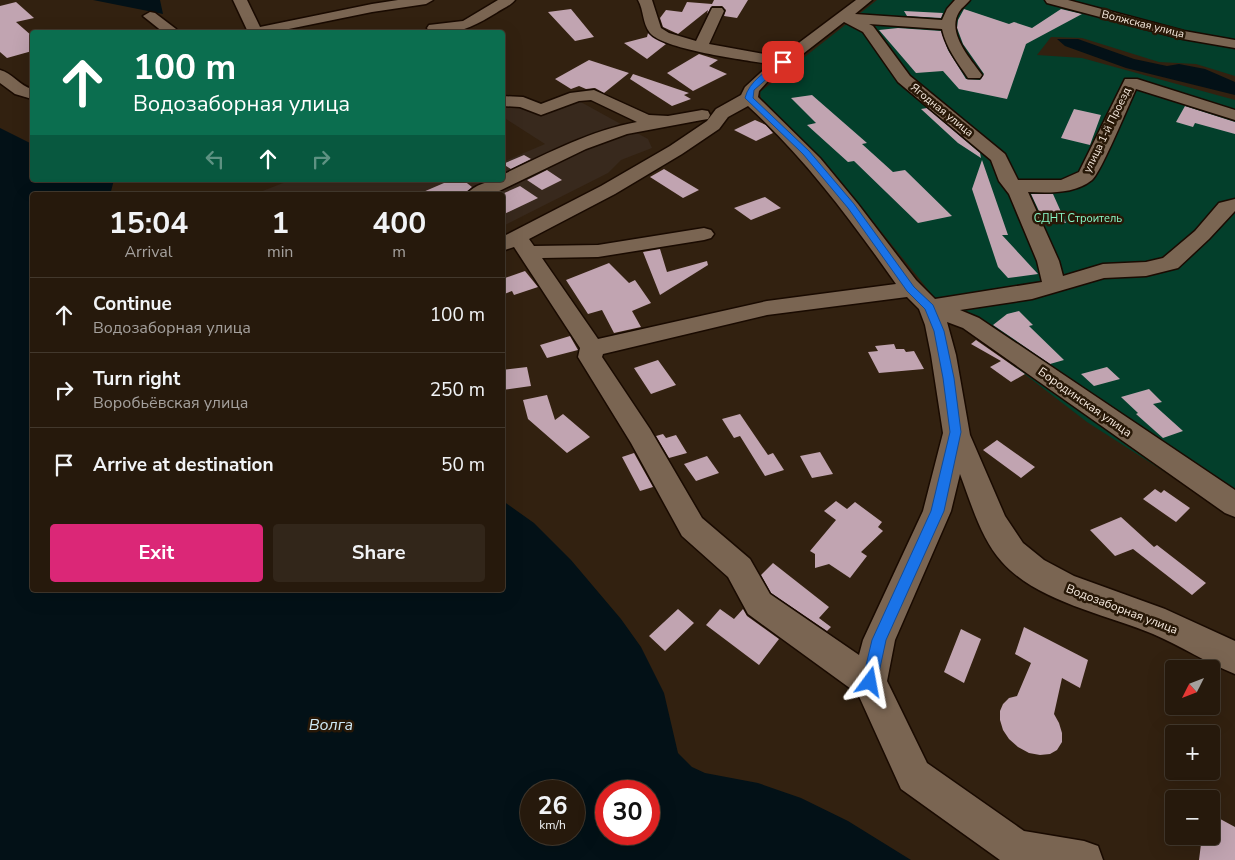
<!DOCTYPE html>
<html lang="en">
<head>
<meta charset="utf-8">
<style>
  body { margin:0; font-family:"Nunito Sans",sans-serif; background:#32261a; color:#f1f3f6; height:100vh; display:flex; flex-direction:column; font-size:19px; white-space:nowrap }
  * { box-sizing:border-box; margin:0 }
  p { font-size:16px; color:#a4a09d }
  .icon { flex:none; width:28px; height:28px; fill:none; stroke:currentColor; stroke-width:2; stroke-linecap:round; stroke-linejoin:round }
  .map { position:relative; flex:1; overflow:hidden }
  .panel { position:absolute; left:30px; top:192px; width:475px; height:400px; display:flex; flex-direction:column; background:#26190c; border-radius:5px; box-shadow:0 5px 20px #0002,0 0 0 1px #42382d }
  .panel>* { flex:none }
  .top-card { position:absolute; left:30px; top:30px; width:475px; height:152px; border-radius:5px; box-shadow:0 5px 20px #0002,0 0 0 1px #42382d; background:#0b6e4f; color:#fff; overflow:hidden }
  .needle { width:32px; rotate:228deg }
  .controls { position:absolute; left:1165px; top:660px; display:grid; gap:10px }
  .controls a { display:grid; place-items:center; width:55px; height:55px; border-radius:5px; background:#26190c; box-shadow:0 5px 20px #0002,0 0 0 1px #42382d; font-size:25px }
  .speed { position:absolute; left:520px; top:780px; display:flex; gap:10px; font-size:25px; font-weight:700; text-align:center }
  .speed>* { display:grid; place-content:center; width:65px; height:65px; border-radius:50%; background:#26190c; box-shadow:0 5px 20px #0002,0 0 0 1px #42382d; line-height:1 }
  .speed small { font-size:12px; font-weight:400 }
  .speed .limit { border:8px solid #d22; background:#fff; color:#111 }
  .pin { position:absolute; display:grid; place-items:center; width:42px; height:42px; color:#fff; margin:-21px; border-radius:10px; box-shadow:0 2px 8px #0006 }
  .me { position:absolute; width:55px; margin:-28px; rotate:13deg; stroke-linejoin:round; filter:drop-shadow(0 0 4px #0008) }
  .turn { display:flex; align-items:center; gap:18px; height:105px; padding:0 20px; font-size:22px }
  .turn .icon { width:65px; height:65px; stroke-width:2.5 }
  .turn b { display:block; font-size:35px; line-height:42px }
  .lanes { display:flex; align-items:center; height:48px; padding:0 20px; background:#0003; justify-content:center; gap:25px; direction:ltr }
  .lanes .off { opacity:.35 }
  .eta { display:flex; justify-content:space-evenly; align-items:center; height:85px; text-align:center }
  .eta b { font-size:30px; font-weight:700; line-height:35px }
  .action { display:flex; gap:10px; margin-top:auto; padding:10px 20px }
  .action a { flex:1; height:58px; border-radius:5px; background:#db2777; color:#fff; font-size:20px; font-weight:700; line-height:58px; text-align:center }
  .action a+a { background:#32261a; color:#f1f3f6 }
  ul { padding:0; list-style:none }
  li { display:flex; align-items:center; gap:15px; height:75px; padding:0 20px; border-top:1px solid #42382d }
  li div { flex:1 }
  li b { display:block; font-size:19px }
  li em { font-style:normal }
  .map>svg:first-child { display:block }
  .industrial { fill:#38291d }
  .green { fill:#033f2b }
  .water { fill:#031117; fill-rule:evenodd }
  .building { fill:#c1a4b1 }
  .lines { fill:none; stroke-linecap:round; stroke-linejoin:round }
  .minor-casing { stroke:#190a00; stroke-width:3 }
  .minor { fill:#7a6552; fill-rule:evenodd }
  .route { fill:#1a73e8; stroke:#114b97 }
  .labels { text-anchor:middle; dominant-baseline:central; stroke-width:5; stroke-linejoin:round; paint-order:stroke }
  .far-street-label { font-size:11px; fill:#f6eadf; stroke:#281807 }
  .far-park-label { font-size:11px; fill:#8afbca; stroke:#281807 }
  .street-label { font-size:12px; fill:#f6eadf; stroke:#281807 }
  .near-water-label { font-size:16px; font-style:italic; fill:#cfe9f5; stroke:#281807 }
</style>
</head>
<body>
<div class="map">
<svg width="1235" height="860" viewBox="0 0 1235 860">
  <rect width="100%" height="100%" fill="#322110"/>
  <path class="industrial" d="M579,101L648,139L652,148L621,160L608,173L503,226L502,195H252L291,180H502L503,162L545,144L503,117V107L516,102L539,113Z"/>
  <path class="green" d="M877,0H1235V76L1196,64L1159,62L1082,38L1051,37L1037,55L1082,58L1235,100V517L1087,422L962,326L934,297L859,204L762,106L760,92Z"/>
  <path class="water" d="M93,0H160L163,14Z
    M1057,39H1078L1134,59L1167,66L1179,64L1205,69L1235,82V95L1126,68L1065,46Z
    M0,128L32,144V180H114L110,195H32V590H502L503,501L534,523L571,560L621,619L641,647L664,693L678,753L692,767L705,773L758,783L801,798L848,821L911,860H0ZM531,791H574V834H531ZM606,791H649V834H606Z"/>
  <path class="building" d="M714,0H748L737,18L724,16L726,10L722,6H712L707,14L708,10L678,34L663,27L660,18L666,10L682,12L687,2L712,4Z
    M16,2L34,18L16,22L32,36V51L7,58L0,52V6Z
    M571,9L594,37L575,41L548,12Z
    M964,9L1009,24L1014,22L1032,28L1061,9L1082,14L1026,44L1007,99L959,89L943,71L916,73L879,30L898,28L941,31L948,50L966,79L980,80L984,74L963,44L957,28L958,20Z
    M904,11L943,13L941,18L907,16Z
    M648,33L666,44L647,59L624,43L647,37Z
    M699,54L718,60L709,66L727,74L693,91L667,73Z
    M589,60L629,73L604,93L595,88L586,89L579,86L571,89L555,79Z
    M633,74L689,93L684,95L691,99L672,106L630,79Z
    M812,95L867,143L862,144L893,172L905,170L952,216L918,223L854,161L848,162L807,125L816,123L791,98Z
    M1185,106L1235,122V134L1195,123L1193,127L1176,122Z
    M927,108L980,153L981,158L958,143L921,109Z
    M1074,109L1101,115L1090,145L1061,138Z
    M755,120L766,125L773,133L756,141L734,130Z
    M524,155L531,159L511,169L503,164Z
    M982,160L1008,235H1002L1038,274L1008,278L998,267L972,189Z
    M664,169L699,190L683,198L650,177Z
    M547,170L562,180L542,190L527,180Z
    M451,180H463L472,187L464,195H416Z
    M520,186L538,198L502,215V194Z
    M1031,194H1053L1066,223L1044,222Z
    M765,197L781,208L751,220L734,208Z
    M660,249L667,272L707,261L708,265L660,295L643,252Z
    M609,263L629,283L635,280L651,303L632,311L641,327L614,333L602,310L588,314L566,280Z
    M525,271L538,287L514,295L512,291L502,295V279Z
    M1019,311L1033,325L1029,326L1064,360L1050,364L993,325L1007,314Z
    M570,336L578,350L547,358L540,345Z
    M976,340L1025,374L1011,382L990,367L1001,361L971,344Z
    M894,344L896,349H904L906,352L914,351L924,369L879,373L868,352L878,351L875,346Z
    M658,360L676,385L651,394L634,368Z
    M527,367L531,386L502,390V370Z
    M1107,367L1120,379L1094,386L1081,374Z
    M1149,389L1162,402L1153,404L1183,431L1163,438L1136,414L1138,413L1121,397Z
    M547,395L555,420L563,414L590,437L567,453L528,419L523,400Z
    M740,414L768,455L773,453L784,470L765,476L740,436L734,438L722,419Z
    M663,434L666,438L676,435L687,453L669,458L656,436Z
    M997,440L1035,467L1021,478L983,450Z
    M820,452L833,474L812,478L800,456Z
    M634,453L653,487L640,491L622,457Z
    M707,456L719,473L696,481L684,464Z
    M1155,489L1161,493L1164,490L1190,508L1176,522L1143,499Z
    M836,501L847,509L855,502L882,522L878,527L883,531L861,552L867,556L850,578L829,564L815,568V554L810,551L836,520L824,511Z
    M1121,517L1154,547L1157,545L1206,583L1192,595L1133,549L1115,556L1090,530Z
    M773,563L829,607L819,618L831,627L827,631L771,593L761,575Z
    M678,609L694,623L665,651L649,636Z
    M720,609L734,619L743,609L747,616L779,639L759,665L706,625Z
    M1024,627L1088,660L1080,688L1062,678L1054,714L1059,723L1062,733V742L1057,750L1050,754L1040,755L1029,753L1018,747L1009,739L1003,730L1000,720V711L1003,704L1009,698L1017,696L1031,663L1015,654Z
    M961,629L981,639L964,683L944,672Z
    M1211,814L1235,827V860H1199L1202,836H1211Z"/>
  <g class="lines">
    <g class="minor-casing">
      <path id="minor" d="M233,0H247L260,27L372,4L398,0H433L426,4L372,12L274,32H248Z
        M498,0H515C510,6 502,9 496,13C475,26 454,37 429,31L427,28L429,25L463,21Z
        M638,0H652L661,28L669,33L696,41L712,8H722L724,11L709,44L780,57L856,0H872L855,14L942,20L947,9L955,0H970C967,4 962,7 959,12C946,33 971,59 982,75L980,78H968C958,63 946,48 942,29L869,24L873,26L910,76L1005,154L1018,180H1061L1079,172L1125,79H1137L1235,110V120L1136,89C1129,104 1101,173 1092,180C1075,194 1048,193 1028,192L1059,261L1063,276L1103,264L1146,262L1163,258L1195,231L1219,203L1235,199V211L1209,239L1178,268L1146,276L1104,278L1032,299L960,310L979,318L1235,490V517L1225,513L963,328L947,322L956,355L970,435L1005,516L1023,543L1044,560L1074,576L1165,609L1235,641V674C1207,663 1181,646 1153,634C1105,614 1038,602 1002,562C981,539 971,503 960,474L951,511L895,640L887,681L927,763L1024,831L1084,841L1098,846L1103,860H1000L901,789L858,694L748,614L728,577L682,536L631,443L578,357L580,348L514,247L502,251V237L601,186L670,146L707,121L716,109L741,95L745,87L770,64C745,60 665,50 650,33C642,23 644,10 638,0ZM844,22L863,32L898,82L991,160L999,181L1009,194L1037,261L1042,282L935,299L916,280L858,204L820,158L758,97L759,91L768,81ZM748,106C805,158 851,220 896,284L767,301L598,339L542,258L598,257L704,240L711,238L714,234L711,230L704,228L598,245L534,246L529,239L615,194L682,154L719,129L728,117ZM907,297L919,309L925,325L931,355L943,433L923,511L863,640L859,655L770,594L750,559L702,518L650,429L602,357L603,354L767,315Z
        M1045,0H1068L1184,31L1235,40V48L1183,39L1047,3Z
        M150,12L155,13L176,29L178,32H163L143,16Z
        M0,70C12,73 20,86 32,89V99L15,94L0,83Z
        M594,90L649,115L668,116L702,110L708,111L710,115L708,119L702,120L627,134L586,149L491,195H466C473,185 491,180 502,180V175C546,154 589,131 637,122L591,100L579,101L541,115L520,107L502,106V96L523,97L541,104L570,93Z"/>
    </g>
    <use href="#minor" class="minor"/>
  </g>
  <path class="route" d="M780,61L786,62L754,90L753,98L809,151L854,204L914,287L933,305L944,331L954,378L961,432L944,511L886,640L877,682L875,687L870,689L865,687L862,682L872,640L931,511L950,432L943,378L934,331L925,309L907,291L848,208L803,154L745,98C749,81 767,71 780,61Z"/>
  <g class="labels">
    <g class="far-street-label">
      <text transform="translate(1143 24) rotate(14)">Волжская улица</text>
      <text transform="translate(942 110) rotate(39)">Ягодная улица</text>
      <text transform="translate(1107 130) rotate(-64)">улица 1-й Проезд</text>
    </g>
    <g class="far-park-label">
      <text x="1078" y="218">СДНТ Строитель</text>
    </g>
    <g class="street-label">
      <text transform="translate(1085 402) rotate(35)">Бородинская улица</text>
      <text transform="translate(1122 609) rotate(21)">Водозаборная улица</text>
    </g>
    <g class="near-water-label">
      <text x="331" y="725">Волга</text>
    </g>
  </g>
</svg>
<div class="controls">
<a><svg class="needle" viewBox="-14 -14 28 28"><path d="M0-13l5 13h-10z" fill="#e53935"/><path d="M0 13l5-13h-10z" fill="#a4a09d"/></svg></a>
<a>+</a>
<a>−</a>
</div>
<div class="speed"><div>26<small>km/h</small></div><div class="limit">30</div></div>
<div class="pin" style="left:783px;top:62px;background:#d93025"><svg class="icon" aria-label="arrive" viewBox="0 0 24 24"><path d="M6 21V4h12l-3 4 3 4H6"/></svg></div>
<svg class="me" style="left:870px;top:682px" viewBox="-20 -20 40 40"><path d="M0-17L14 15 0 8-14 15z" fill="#1a73e8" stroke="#fff" stroke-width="4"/></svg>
<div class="top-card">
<div class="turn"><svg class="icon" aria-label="ahead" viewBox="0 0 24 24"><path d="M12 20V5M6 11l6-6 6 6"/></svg><div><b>100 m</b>Водозаборная улица</div></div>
<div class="lanes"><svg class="icon off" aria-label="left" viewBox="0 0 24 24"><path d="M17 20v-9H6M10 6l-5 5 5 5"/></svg><svg class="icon" aria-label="ahead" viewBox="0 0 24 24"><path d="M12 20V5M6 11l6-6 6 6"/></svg><svg class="icon off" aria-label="right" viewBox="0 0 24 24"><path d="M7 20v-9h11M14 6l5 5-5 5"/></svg></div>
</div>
<section class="panel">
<div class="eta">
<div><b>15:04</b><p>Arrival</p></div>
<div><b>1</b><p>min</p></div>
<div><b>400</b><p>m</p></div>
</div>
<ul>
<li><svg class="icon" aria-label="ahead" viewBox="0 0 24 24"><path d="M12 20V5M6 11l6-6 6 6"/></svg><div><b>Continue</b><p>Водозаборная улица</p></div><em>100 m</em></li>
<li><svg class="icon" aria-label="right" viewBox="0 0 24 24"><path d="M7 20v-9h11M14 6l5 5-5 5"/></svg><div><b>Turn right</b><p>Воробьёвская улица</p></div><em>250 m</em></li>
<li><svg class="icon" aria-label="arrive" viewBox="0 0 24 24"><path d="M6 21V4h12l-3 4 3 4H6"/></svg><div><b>Arrive at destination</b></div><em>50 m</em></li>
</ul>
<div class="action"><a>Exit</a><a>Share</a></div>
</section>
</div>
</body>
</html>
